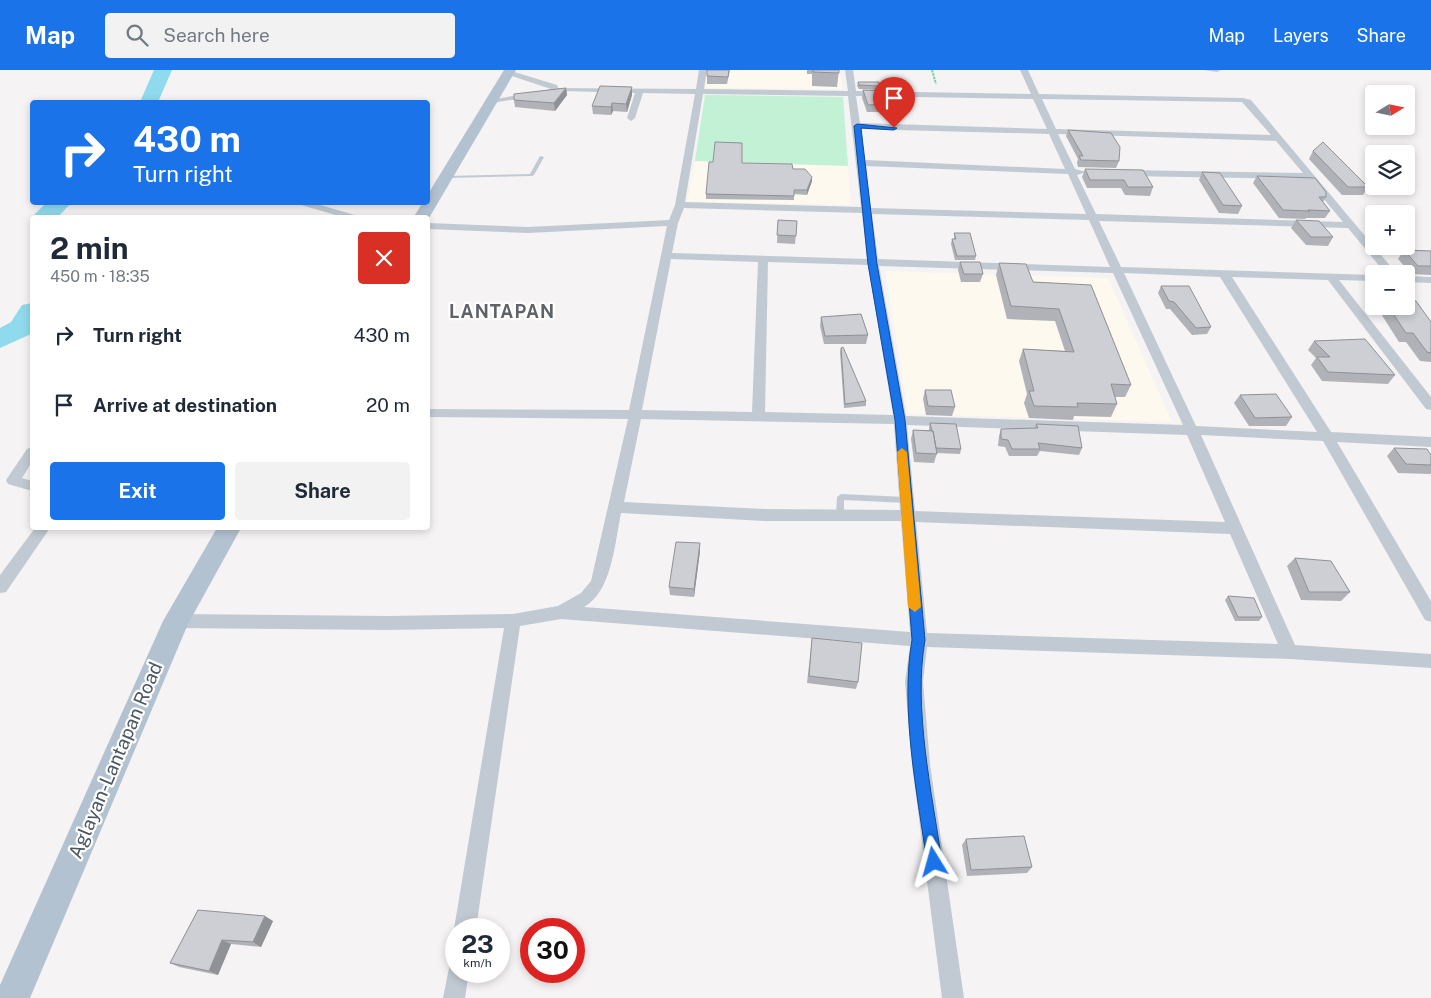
<!DOCTYPE html>
<html lang="en">
<head>
<meta charset="utf-8">
<style>
  body { margin:0; font-family:"Public Sans",sans-serif; background:#f2f2f3; color:#1f2937; height:100vh; display:flex; flex-direction:column; font-size:19px; white-space:nowrap }
  * { box-sizing:border-box; margin:0 }
  p { font-size:16px; color:#747a83 }
  .icon { flex:none; width:28px; height:28px; fill:none; stroke:currentColor; stroke-width:2; stroke-linecap:round; stroke-linejoin:round }
  .map { position:relative; flex:1; overflow:hidden }
  .panel { position:absolute; left:30px; top:145px; width:400px; height:315px; display:flex; flex-direction:column; background:#fff; border-radius:5px; box-shadow:0 2px 8px #0003 }
  .panel>* { flex:none }
  .banner { position:absolute; left:30px; top:30px; width:400px; height:105px; border-radius:5px; box-shadow:0 2px 8px #0003; background:#1a73e8; color:#fff; overflow:hidden }
  .needle { width:32px; rotate:80deg }
  .buttons { position:absolute; left:1365px; top:15px; display:grid; gap:10px }
  .buttons a { display:grid; place-items:center; width:50px; height:50px; border-radius:5px; background:#fff; box-shadow:0 2px 8px #0003; font-size:25px }
  .speed { position:absolute; left:445px; top:848px; display:flex; gap:10px; font-size:25px; font-weight:700; text-align:center }
  .speed>* { display:grid; place-content:center; width:65px; height:65px; border-radius:50%; background:#fff; box-shadow:0 2px 8px #0003; line-height:1 }
  .speed small { font-size:12px; font-weight:400 }
  .speed .limit { border:8px solid #d22; background:#fff; color:#111 }
  .pin { position:absolute; display:grid; place-items:center; width:42px; height:42px; color:#fff; margin:-51px -21px; border-radius:50% 50% 50% 0; rotate:-45deg; box-shadow:0 0 5px #0007 }
  .pin .icon { rotate:45deg }
  .me { position:absolute; width:55px; margin:-28px; rotate:352deg; stroke-linejoin:round; filter:drop-shadow(0 0 4px #0008) }
  .turn { display:flex; align-items:center; gap:18px; height:105px; padding:0 20px; font-size:22px }
  .turn .icon { width:65px; height:65px; stroke-width:2.5 }
  .turn b { display:block; font-size:35px; line-height:42px }
  .round { display:grid; place-items:center; flex:none; width:52px; height:52px; border-radius:5px; background:#f2f2f3 }
  .overview { display:flex; align-items:center; justify-content:space-between; height:85px; padding:0 20px }
  h1 { font-size:30px; font-weight:700; line-height:38px }
  .action { display:flex; gap:10px; margin-top:auto; padding:10px 20px }
  .action a { flex:1; height:58px; border-radius:5px; background:#1a73e8; color:#fff; font-size:20px; font-weight:700; line-height:58px; text-align:center }
  .action a+a { background:#f2f2f3; color:#1f2937 }
  ul { padding:0; list-style:none }
  li { display:flex; align-items:center; gap:15px; height:70px; padding:0 20px }
  li div { flex:1 }
  li b { display:block; font-size:19px }
  li em { font-style:normal }
  header { display:flex; align-items:center; gap:30px; box-sizing:border-box; height:70px; padding:0 25px; background:#1a73e8; color:#fff }
  header strong { font-size:24px }
  nav { display:flex; gap:28px; margin-inline-start:auto; font-size:18px }
  .search { width:350px; height:45px; background:#f2f2f3; display:flex; align-items:center; gap:12px; box-sizing:border-box; padding:0 18px; border-radius:5px; color:#747a83; font-size:19px }
  .map>svg:first-child { display:block }
  .commercial { fill:#fdf9ef }
  .green { fill:#c3f1d5 }
  .lines { fill:none; stroke-linecap:round; stroke-linejoin:round }
  .river { fill:#90daee; fill-rule:evenodd }
  .path { stroke:#7ad0a6; stroke-width:2; stroke-dasharray:2.5 1; stroke-linecap:butt }
  .service { fill:#c1cad2; fill-rule:evenodd }
  .minor { fill:#c1cad2; fill-rule:evenodd }
  .primary { fill:#b3c2d1; fill-rule:evenodd }
  .wall { fill:#b0b2b7 }
  .shaded-wall { fill:#909195 }
  .building { fill:#cdcfd5; stroke:#909195 }
  .route { fill:#1a73e8; stroke:#114b97 }
  .slow { fill:#f59e0b }
  .labels { text-anchor:middle; dominant-baseline:central; stroke-width:4.5; stroke-linejoin:round; paint-order:stroke }
  .far-district-label { font-size:18px; font-weight:bold; letter-spacing:1px; fill:#5f6368; stroke:#fff }
  .near-street-label { font-size:19px; fill:#4a5661; stroke:#fff }
</style>
</head>
<body>
<header>
<strong>Map</strong>
<div class="search"><svg class="icon" aria-label="search" viewBox="0 0 24 24"><circle cx="10" cy="10" r="6"/><path d="M15 15l6 6"/></svg>Search here</div>
<nav><a>Map</a><a>Layers</a><a>Share</a></nav>
</header>
<div class="map">
<svg width="1431" height="928" viewBox="0 0 1431 928">
  <rect width="100%" height="100%" fill="#f5f3f3"/>
  <path class="commercial" d="M707,0H840L842,19L705,18Z
    M695,91L848,96L851,135L687,132Z
    M885,201L1108,208L1172,352L908,344Z"/>
  <path class="green" d="M705,25L843,27L848,96L695,91Z"/>
  <g class="lines">
    <path class="river" d="M154,0H172L158,32H140Z
      M47,132H72L57,148H32V150L31,148Z
      M32,233L31,264L0,278V258L11,252L22,235Z"/>
    <path class="path" d="M932,0L936,14"/>
    <path class="service" d="M540,86L544,87L534,105L532,106L446,108L444,107L446,106L530,104Z
      M841,424L906,427L910,430L906,433L844,430V446L840,449L836,446L837,427Z"/>
    <path class="minor" d="M508,0L557,15L558,18L696,19L699,0H707L704,19L848,21L845,0H853L856,21L1031,24L1020,0H1028L1039,24L1243,28L1251,30L1397,204H1386L1348,158L1099,151L1121,197L1374,205V211L1339,210L1431,327V340L1426,339L1328,210L1232,207L1331,362L1431,367V377L1337,372L1431,531V552L1425,550L1323,371L1201,365L1295,575L1431,584V598L1290,589L927,577L923,612L930,694L964,928H942L912,694L905,612L910,576L561,549L520,556L476,859H456V863L454,859L504,558L388,560L176,558L170,556L168,551L170,546L176,544L388,546L513,544L558,536L581,523L591,511L628,349L428,347V339L629,340L667,156L528,163L428,159V153L528,157L669,150L675,135L695,24L643,23L635,48L631,51L627,48L635,23L563,21L487,34L486,32L490,30L551,19L506,4ZM703,24L848,26L861,137L685,132ZM856,26L1033,29L1047,59L860,53ZM1042,29L1242,32L1271,65L1056,59ZM861,59L1049,64L1065,99L865,90ZM1058,64L1276,71L1303,103L1126,100L1121,103L1126,106L1307,109L1343,152L1096,144L1077,105L1086,102L1075,99ZM866,96L1068,104L1086,144L871,138ZM684,138L862,143L867,189L672,183L678,153ZM872,144L1089,150L1110,197L878,189ZM671,189L758,192L752,342L642,340ZM768,192L868,195L893,345L765,342ZM879,196L1113,203L1183,355L906,346ZM1124,203L1220,207L1317,362L1196,356ZM641,349L894,354L900,440L764,439L624,432ZM907,355L1187,365L1225,452L915,441ZM621,443L764,451H901L910,562L584,537C612,522 615,472 621,443ZM916,452L1230,464L1278,574L927,563Z
      M1204,0H1221L1217,2Z
      M291,132H310L365,148H346Z
      M1406,206L1431,207V213L1406,212Z
      M32,377V392L22,408L32,411V421L8,414L6,410L27,379Z
      M35,458H50L6,522L0,523V505Z
      M456,891V901H469L465,928H443L450,893Z"/>
    <path class="primary" d="M504,0H516L429,148L428,150V148H413L423,132H428V124Z
      M217,458H241L188,554L30,928H0V915L163,551Z"/>
  </g>
  <path class="wall" d="M707,0H730L727,14H707Z
    M807,0H839L837,17L812,16V4H807Z
    M858,12L879,16V20L859,19L857,16Z
    M566,18L567,25L555,41L515,37L514,30Z
    M863,20L884,34L883,42H867L862,28Z
    M632,25L627,42L613,41L611,45L593,44L592,36Z
    M1068,60L1119,91L1116,98L1078,97L1077,93L1078,89L1066,66Z
    M1313,81L1368,117L1363,125H1342L1309,89Z
    M713,92L742,93L793,99L812,107V111L807,125L794,124V130L706,129V124Z
    M1085,99L1153,117L1150,126L1125,125L1121,118H1087L1082,107Z
    M1202,102L1242,136L1238,144L1219,143L1199,110Z
    M1257,106L1326,127L1323,132L1330,141L1325,148H1306L1305,149L1279,148L1253,113Z
    M778,150L797,151L795,174L777,173Z
    M1296,150L1333,167L1328,176L1306,175L1291,158Z
    M954,163L976,186L975,190H955L951,174L952,169H954Z
    M1404,180L1431,181V205L1411,204L1398,189Z
    M960,192L983,204L980,212H961L958,200Z
    M999,193L1033,212L1091,215L1131,315L1125,327H1115L1117,334L1111,347L1074,346L1073,350L1029,348L1024,333L1027,324L1019,291L1023,279L1065,281L1055,251L1007,249L996,205Z
    M1161,216L1211,257L1207,264L1192,265L1170,239H1166L1158,223Z
    M1376,236H1406L1431,252V292L1420,291L1406,272H1399Z
    M821,247L868,265L866,274H824L820,256Z
    M1314,271L1395,305L1388,314L1322,311L1311,295L1316,288L1308,280Z
    M841,278L866,331V336L844,338L840,282Z
    M925,320L955,337L952,346L926,345L923,329Z
    M1240,325L1292,347L1286,356H1249L1234,333Z
    M930,353L961,379L960,384L937,383L934,393L914,392L911,369L913,360H929V358Z
    M1036,354L1082,378L1079,385L1040,381L1037,386H1009L1005,377L998,376L999,366L1001,359H1034Z
    M1394,378L1431,385V403L1430,404L1398,403L1387,386Z
    M700,481L694,527L670,525L669,517Z
    M1295,488L1350,522L1341,531L1301,530L1287,496Z
    M1228,526L1262,547L1259,551H1235L1225,530Z
    M812,568L858,612L856,619L807,613Z
    M966,769L1032,797L1027,803L967,806L962,775Z
    M198,840L273,851L261,877L231,874L218,905L179,897L170,893Z"/>
  <path class="shaded-wall" d="M632,17V25L627,42L626,34Z
    M566,18L567,25L555,41L554,33Z
    M612,33L613,41L611,45V37Z
    M812,107V111L807,125V120Z
    M700,473V481L694,527V519Z
    M265,846L273,851L261,877L253,872Z
    M222,870L231,874L218,905L209,901Z"/>
  <path class="building" d="M707,0H729L728,7L707,6Z
    M813,0H839V3L813,2Z
    M858,12H879V16L859,15Z
    M600,16L632,17L626,34L612,33L611,37L592,36Z
    M566,18L554,33L514,30V24Z
    M863,20L882,21L884,34L868,35Z
    M1068,60L1111,63L1120,77L1119,91L1081,90L1079,86H1083Z
    M715,72L742,73V93L792,94L793,99H805L812,107L807,120H794V126L706,124L709,92H713Z
    M1323,72L1368,117H1348L1313,81Z
    M1085,99L1143,100L1153,117H1128L1124,110H1090Z
    M1202,102L1220,103L1242,136L1223,135Z
    M1257,106L1315,108L1326,122V127H1319L1330,141L1308,140L1310,141L1283,140Z
    M778,150L797,151L796,166L777,165Z
    M1296,150L1319,151L1333,167H1311Z
    M954,163H970L976,186H957L952,169H956Z
    M1404,180L1431,181V196H1418Z
    M960,192H980L983,204H964Z
    M999,193L1026,194L1033,212L1091,215L1131,315L1111,314L1117,334L1077,333L1078,337L1034,336L1029,321H1034L1023,279L1074,282L1059,239L1011,236Z
    M1161,216H1189L1211,257L1196,258L1174,232L1169,231Z
    M1406,230L1416,231L1431,252V283L1427,282L1413,263H1406L1388,236H1406Z
    M861,244L868,265L825,266L821,247Z
    M1365,269L1395,305L1328,302L1317,287H1330L1314,271Z
    M843,277L866,331L845,334L841,278Z
    M925,320H951L955,337L928,336Z
    M1276,324L1292,347L1255,348L1240,325Z
    M930,353L956,354L961,379L936,378L933,361H932Z
    M1036,354L1078,356L1082,378L1038,373L1040,379H1012L1008,370L1001,369V359L1038,358Z
    M913,360L933,361L937,384L916,383Z
    M1394,378L1427,379L1431,385V395L1406,394Z
    M676,472L700,473L694,519L669,517Z
    M1295,488L1331,491L1350,522H1309Z
    M1228,526L1254,528L1262,547H1238Z
    M812,568L862,573L858,612L809,606Z
    M1024,766L1032,797L971,800L966,769Z
    M198,840L265,846L253,872L222,870L209,901L170,893Z"/>
  <path class="route" d="M857,54L897,58L894,60L861,58L877,194L905,350L925,570C913,638 932,723 942,792L940,797L934,799L929,797L927,792C917,723 900,638 912,570L895,350L868,194L854,56Z"/>
  <path class="slow" d="M902,378L907,382L921,537L915,542L908,537L897,382Z"/>
  <g class="labels">
    <g class="far-district-label">
      <text x="502" y="241">LANTAPAN</text>
    </g>
    <g class="near-street-label">
      <text transform="translate(115 690) rotate(-67)">Aglayan-Lantapan Road</text>
    </g>
  </g>
</svg>
<div class="buttons">
<a><svg class="needle" viewBox="-14 -14 28 28"><path d="M0-13l5 13h-10z" fill="#e53935"/><path d="M0 13l5-13h-10z" fill="#747a83"/></svg></a>
<a><svg class="icon" aria-label="layers" viewBox="0 0 24 24"><path d="M12 4l9 5-9 5-9-5zM3 14l9 5 9-5"/></svg></a>
<a>+</a>
<a>−</a>
</div>
<div class="speed"><div>23<small>km/h</small></div><div class="limit">30</div></div>
<div class="pin" style="left:894px;top:58px;background:#d93025"><svg class="icon" aria-label="arrive" viewBox="0 0 24 24"><path d="M6 21V4h12l-3 4 3 4H6"/></svg></div>
<svg class="me" style="left:934px;top:792px" viewBox="-20 -20 40 40"><path d="M0-17L14 15 0 8-14 15z" fill="#1a73e8" stroke="#fff" stroke-width="4"/></svg>
<div class="banner">
<div class="turn"><svg class="icon" aria-label="right" viewBox="0 0 24 24"><path d="M7 20v-9h11M14 6l5 5-5 5"/></svg><div><b>430 m</b>Turn right</div></div>
</div>
<section class="panel">
<div class="overview"><div><h1>2 min</h1><p>450 m · 18:35</p></div><a class="round" style="background:#d93025;color:#fff"><svg class="icon" aria-label="close" viewBox="0 0 24 24"><path d="M6 6l12 12M18 6L6 18"/></svg></a></div>
<ul>
<li><svg class="icon" aria-label="right" viewBox="0 0 24 24"><path d="M7 20v-9h11M14 6l5 5-5 5"/></svg><div><b>Turn right</b></div><em>430 m</em></li>
<li><svg class="icon" aria-label="arrive" viewBox="0 0 24 24"><path d="M6 21V4h12l-3 4 3 4H6"/></svg><div><b>Arrive at destination</b></div><em>20 m</em></li>
</ul>
<div class="action"><a>Exit</a><a>Share</a></div>
</section>
</div>
</body>
</html>
